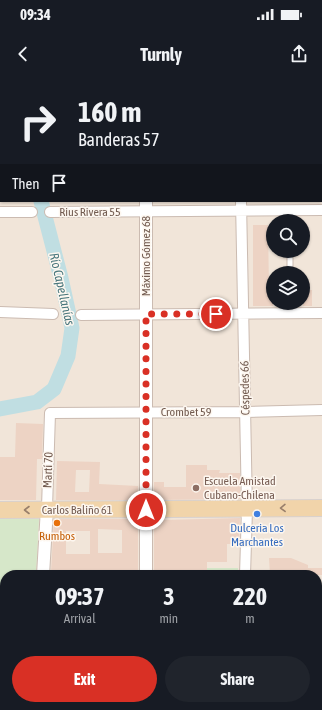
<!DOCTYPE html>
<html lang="en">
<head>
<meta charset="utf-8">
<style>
  body { margin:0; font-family:"Asap Condensed",sans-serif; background:#20242c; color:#f1f3f6; height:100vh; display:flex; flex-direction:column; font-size:15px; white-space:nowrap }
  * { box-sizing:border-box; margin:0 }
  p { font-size:13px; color:#9ea1a6 }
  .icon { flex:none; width:22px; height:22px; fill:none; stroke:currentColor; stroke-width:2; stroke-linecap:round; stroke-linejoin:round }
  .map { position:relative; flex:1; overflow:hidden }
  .sheet { position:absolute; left:0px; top:490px; width:322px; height:140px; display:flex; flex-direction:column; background:#171b24; border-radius:16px 16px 0 0; box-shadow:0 1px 3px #0004 }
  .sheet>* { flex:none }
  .top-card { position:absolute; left:0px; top:0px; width:322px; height:122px; box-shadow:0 1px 3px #0004; background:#171b24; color:#f1f3f6; overflow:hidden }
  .buttons { position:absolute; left:266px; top:134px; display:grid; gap:8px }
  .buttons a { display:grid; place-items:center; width:44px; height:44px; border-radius:50%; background:#171b24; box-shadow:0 1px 3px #0004; font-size:20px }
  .pin { position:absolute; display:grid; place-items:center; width:34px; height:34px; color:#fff; margin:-17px; border:2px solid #fff; border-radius:50%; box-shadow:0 1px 4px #0007 }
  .me { position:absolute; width:44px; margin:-22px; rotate:0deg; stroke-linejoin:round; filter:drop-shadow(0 0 3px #0008) }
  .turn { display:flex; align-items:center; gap:14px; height:84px; padding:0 12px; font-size:18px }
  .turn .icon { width:52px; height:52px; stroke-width:2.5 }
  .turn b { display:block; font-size:28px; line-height:34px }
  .then { display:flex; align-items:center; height:38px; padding:0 12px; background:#0003; gap:8px; font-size:15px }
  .eta { display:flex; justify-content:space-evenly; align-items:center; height:68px; text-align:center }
  .eta b { font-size:24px; font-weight:700; line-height:28px }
  .action { display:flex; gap:8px; margin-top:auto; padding:8px 12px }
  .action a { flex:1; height:46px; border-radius:24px; background:#d93025; color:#fff; font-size:16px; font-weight:700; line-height:46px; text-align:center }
  .action a+a { background:#20242c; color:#f1f3f6 }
  .status { display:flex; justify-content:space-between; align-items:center; height:28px; padding:0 20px; background:#171b24; direction:ltr }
  .status svg { height:11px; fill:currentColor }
  header { display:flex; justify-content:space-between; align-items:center; height:52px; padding:0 12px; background:#171b24; font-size:18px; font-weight:700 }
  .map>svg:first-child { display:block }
  .residential { fill:#f1e5d9; fill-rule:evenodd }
  .green { fill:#d6e7c9 }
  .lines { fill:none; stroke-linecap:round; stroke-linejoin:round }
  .river { stroke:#c0dee2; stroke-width:15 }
  .building { fill:#edd3c4; fill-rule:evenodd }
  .service-casing { stroke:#cbbbb1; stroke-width:7 }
  .minor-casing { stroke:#cbbbb1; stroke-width:12 }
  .tertiary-casing { stroke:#cbbbb1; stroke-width:14 }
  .primary-casing { stroke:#d8d1ce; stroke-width:18 }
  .service { stroke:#fff; stroke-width:5 }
  .minor { stroke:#fff; stroke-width:10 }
  .tertiary { stroke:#fff; stroke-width:12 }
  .primary { stroke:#f1d4aa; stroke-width:16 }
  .oneway { stroke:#987f6b }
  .route { stroke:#d93025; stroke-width:7; stroke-dasharray:0 12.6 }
  .education-dot { fill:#8d6e63; stroke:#fdf7f0; stroke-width:1.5 }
  .shop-dot { fill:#3f7fe0; stroke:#fdf7f0; stroke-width:1.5 }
  .food-dot { fill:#e8710a; stroke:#fdf7f0; stroke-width:1.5 }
  .labels { text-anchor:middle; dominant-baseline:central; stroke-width:3; stroke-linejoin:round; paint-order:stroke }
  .street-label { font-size:12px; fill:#725b50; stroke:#fdf7f0 }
  .education-label { font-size:12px; fill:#785e54; stroke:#fdf7f0; text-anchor:start }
  .shop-label { font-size:12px; fill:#366cbe; stroke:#fdf7f0 }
  .food-label { font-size:12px; fill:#c56008; stroke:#fdf7f0 }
  .water-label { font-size:13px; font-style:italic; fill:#48767c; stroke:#fdf7f0 }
</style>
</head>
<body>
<div class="status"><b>09:34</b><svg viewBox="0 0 49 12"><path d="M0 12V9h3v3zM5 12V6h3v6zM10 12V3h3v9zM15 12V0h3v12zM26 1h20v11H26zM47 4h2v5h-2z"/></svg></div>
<header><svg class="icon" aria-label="back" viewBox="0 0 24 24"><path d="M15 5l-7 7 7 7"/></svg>Turnly<svg class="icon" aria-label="share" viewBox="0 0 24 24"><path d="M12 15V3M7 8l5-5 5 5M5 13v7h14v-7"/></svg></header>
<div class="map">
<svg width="322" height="630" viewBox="0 0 322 630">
  <rect width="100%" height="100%" fill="#faf3ea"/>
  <path class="residential" d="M0,0H322V630H0ZM1,1H321V121H1ZM273,141H303V171H273ZM273,193H303V223H273ZM5,495H317V625H5Z"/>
  <path class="green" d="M0,438L39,439L36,495H5V514H0Z
    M207,488H238V495H207Z"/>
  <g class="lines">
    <path class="river" d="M35,0V1
      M0,329L37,322L54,309L68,276L72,248L61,198L41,121"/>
  </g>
  <path class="building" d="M253,145H268L269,211L273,210V226H253Z
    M303,210H312V226H303Z
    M16,343L43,344L42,379H37L36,420H0V377H15Z
    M57,381L100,382L99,404L138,406V420H56ZM76,390H90L89,412H75Z
    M186,385H207V390H220L219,393H240V419L154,420V402H164V407H186Z
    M164,438V440L240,438L239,464H227V482H207V495H154V439Z
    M54,439H138V495H98V492H51ZM98,449L122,450V473H98ZM66,451H90V474H66Z
    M269,478H291L308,485V488H322V495H270Z"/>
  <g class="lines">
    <g class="service-casing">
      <path id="service" d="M289,131V141
        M290,171V188"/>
    </g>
    <g class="minor-casing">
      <path id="minor" d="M240,0V1
        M321,37H322
        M241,121L247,429L245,495
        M0,132H32
        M50,132L322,130
        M0,232L53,234
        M81,235L322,233
        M47,428L50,333L246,332L322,330
        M0,622H5
        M46,625V630
        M146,625L147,630
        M192,625L322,627"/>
    </g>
    <g class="tertiary-casing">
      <path id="tertiary" d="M145,0V1
        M0,30H1
        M146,121V495
        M43,495L47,428"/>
    </g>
    <g class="primary-casing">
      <path id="primary" d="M0,430L322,428
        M0,520H5
        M317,528H322"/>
    </g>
    <use href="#service" class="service"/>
    <use href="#minor" class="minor"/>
    <use href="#tertiary" class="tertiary"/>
    <use href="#primary" class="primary"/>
  </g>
  <defs><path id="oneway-chevron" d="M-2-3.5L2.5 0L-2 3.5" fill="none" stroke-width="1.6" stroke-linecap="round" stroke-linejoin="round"/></defs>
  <g class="oneway">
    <use href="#oneway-chevron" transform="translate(283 428) rotate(179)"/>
    <use href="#oneway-chevron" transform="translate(27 430) rotate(-180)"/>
  </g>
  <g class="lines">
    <path class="route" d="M146,430V234H216"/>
  </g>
  <circle class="education-dot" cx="196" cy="408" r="4"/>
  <circle class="shop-dot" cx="257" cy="434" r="4"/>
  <circle class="food-dot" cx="57" cy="443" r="4"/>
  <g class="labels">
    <g class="street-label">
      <text x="90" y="132">Rius Rivera 55</text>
      <text transform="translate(146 176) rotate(-90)">Máximo Gómez 68</text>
      <text transform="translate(245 308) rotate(-91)">Céspedes 66</text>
      <text x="186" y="332">Crombet 59</text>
      <text transform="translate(48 390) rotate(-88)">Martí 70</text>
      <text x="77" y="430">Carlos Baliño 61</text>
    </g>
    <g class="education-label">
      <text x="204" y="401">Escuela Amistad<tspan x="204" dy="14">Cubano-Chilena</tspan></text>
    </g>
    <g class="shop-label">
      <text x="257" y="448">Dulceria Los<tspan x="257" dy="14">Marchantes</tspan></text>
    </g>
    <g class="food-label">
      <text x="57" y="456">Rumbos</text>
    </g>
    <g class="water-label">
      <text transform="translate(62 209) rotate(77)">Río Capellanías</text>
    </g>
  </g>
</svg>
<div class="buttons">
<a><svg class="icon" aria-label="search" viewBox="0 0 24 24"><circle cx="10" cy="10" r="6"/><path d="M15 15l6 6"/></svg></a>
<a><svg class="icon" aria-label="layers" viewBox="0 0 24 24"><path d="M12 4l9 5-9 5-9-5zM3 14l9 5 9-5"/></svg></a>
</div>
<div class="pin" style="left:216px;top:234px;background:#d93025"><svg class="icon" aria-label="arrive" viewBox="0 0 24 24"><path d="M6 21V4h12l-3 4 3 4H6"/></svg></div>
<svg class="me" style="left:146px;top:430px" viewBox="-20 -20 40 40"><circle r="17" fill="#d93025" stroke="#fff" stroke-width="3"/><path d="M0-11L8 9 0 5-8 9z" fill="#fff"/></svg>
<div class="top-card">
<div class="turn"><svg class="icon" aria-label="right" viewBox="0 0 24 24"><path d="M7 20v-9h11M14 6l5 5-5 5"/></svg><div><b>160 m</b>Banderas 57</div></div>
<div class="then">Then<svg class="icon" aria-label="arrive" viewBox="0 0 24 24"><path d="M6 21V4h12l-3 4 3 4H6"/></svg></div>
</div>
<section class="sheet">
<div class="eta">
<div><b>09:37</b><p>Arrival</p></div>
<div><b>3</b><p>min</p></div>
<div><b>220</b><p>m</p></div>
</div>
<div class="action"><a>Exit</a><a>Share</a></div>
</section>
</div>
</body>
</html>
